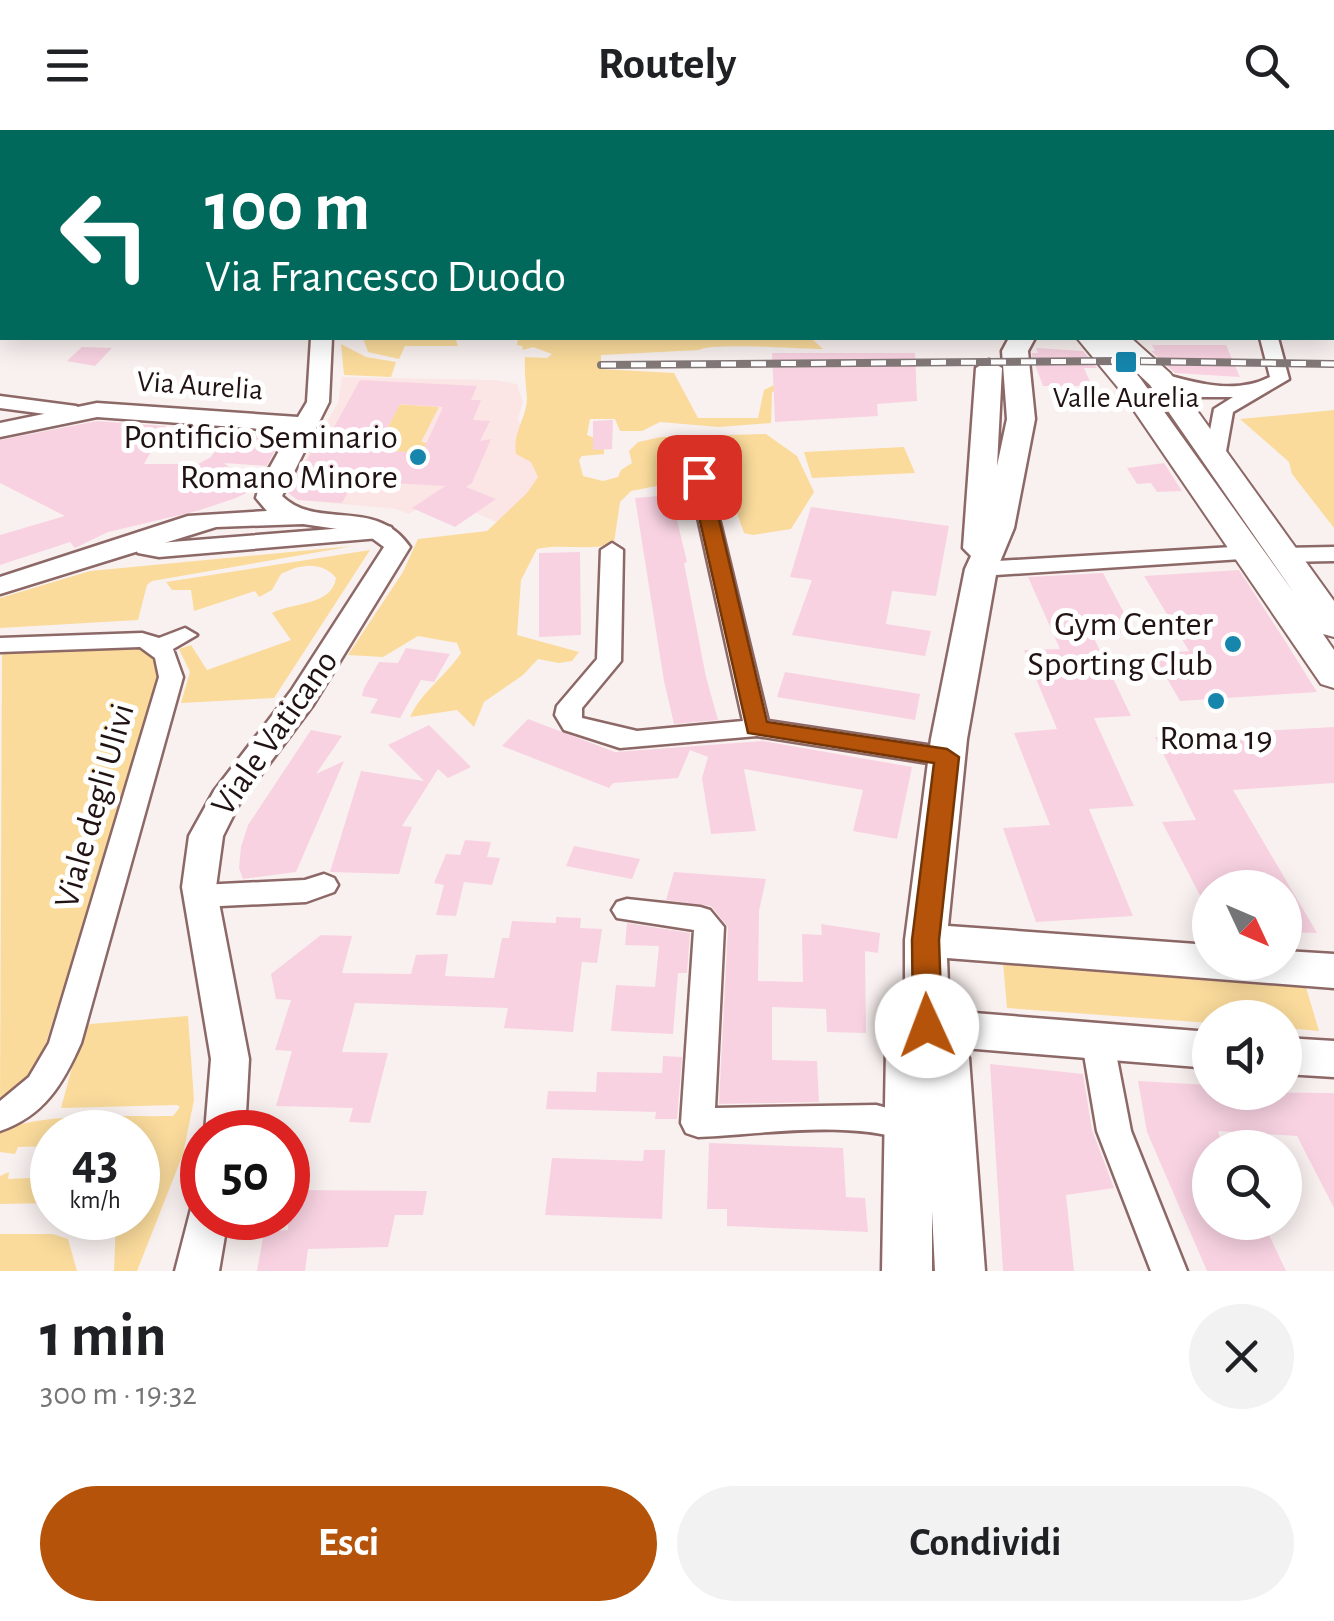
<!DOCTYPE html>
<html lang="it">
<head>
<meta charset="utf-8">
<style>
  body { margin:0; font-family:"Alegreya Sans",sans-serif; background:#f2f2f2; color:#202124; height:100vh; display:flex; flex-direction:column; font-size:38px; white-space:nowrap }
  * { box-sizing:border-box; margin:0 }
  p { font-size:32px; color:#757577 }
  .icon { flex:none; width:55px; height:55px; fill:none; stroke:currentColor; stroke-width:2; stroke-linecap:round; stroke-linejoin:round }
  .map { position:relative; height:1141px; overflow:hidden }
  .sheet { display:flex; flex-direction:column; background:#fff; flex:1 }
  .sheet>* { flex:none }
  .top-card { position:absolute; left:0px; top:0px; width:1335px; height:210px; box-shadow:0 5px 25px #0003; background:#00695c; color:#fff; overflow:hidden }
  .needle { width:65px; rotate:134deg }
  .controls { position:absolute; left:1192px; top:740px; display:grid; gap:20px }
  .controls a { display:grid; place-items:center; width:110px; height:110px; border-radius:50%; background:#fff; box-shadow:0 5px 25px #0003; font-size:50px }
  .speed { position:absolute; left:30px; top:980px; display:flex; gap:20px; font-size:50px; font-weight:700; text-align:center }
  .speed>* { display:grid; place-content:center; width:130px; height:130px; border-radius:50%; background:#fff; box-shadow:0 5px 25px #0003; line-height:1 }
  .speed small { font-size:25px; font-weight:400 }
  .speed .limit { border:15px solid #d22; background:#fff; color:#111 }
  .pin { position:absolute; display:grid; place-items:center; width:85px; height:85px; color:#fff; margin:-42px; border-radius:20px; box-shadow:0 5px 15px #0006 }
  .me { position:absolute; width:110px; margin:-55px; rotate:358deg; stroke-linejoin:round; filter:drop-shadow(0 0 8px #0008) }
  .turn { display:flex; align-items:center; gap:35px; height:210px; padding:0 40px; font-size:45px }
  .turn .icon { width:130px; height:130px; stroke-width:2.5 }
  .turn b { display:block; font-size:70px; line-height:85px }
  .round { display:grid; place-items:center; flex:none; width:105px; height:105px; border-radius:52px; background:#f2f2f2 }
  .headline { display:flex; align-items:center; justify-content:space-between; height:170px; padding:0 40px }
  h1 { font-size:60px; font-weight:700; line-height:75px }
  .button { display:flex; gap:20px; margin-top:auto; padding:20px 40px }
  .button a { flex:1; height:115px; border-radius:60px; background:#b45309; color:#fff; font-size:40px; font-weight:700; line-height:115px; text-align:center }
  .button a+a { background:#f2f2f2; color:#202124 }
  header { display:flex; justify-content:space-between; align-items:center; height:130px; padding:0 40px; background:#fff; font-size:45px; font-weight:700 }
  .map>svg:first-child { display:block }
  .built { fill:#fbe6e5 }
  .green { fill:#fadb9c }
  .building { fill:#f8d2e1; fill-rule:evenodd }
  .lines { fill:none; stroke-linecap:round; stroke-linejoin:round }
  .minor-casing { stroke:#8c6866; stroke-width:5 }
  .tertiary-casing { stroke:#8c6866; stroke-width:5 }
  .secondary-casing { stroke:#8c6866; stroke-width:5 }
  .primary-casing { stroke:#8c6866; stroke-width:4 }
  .minor { fill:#fff; fill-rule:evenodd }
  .tertiary { fill:#fff; fill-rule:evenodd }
  .secondary { fill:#fff; fill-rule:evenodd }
  .primary { fill:#fff; fill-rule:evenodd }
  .rail-casing { stroke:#837878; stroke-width:8 }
  .rail { stroke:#fff; stroke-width:5; stroke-dasharray:15; stroke-linecap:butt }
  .route { fill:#b45309; stroke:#753606; stroke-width:2.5 }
  .poi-dot { fill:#1686ac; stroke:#fff; stroke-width:4 }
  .labels { text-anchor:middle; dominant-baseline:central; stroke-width:10; stroke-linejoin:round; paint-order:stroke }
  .far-street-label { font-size:30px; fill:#211313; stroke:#fff }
  .far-poi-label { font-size:30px; fill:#211313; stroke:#fff }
  .poi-label { font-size:35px; fill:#211313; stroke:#fff; text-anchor:end }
  .street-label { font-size:35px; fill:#211313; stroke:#fff }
</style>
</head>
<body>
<header><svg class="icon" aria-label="menu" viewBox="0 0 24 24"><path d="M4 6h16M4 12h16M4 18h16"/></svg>Routely<svg class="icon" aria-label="search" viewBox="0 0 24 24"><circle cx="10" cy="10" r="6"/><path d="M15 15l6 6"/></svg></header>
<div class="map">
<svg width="1334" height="1141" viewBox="0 0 1334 1141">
  <rect width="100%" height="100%" fill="#f9f1f0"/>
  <path class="built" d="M342,247L495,250L517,254L523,272L518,289L540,347L503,395L438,366L409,384L396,379L298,370L287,362L290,354L338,273Z"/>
  <path class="green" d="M363,208H455L458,216H405L399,229L368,222Z
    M518,208H811L823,219C801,219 712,212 699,220L601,225V239L674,243L698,288H758L764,260L776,254L823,259L772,262L771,293L719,297L660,292L642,301H620L615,289H590L587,305L604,312V324L582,326L579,330L583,346L603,351L618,347L621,340L632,333L629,321L638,312L661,307L766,304L797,326L814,362L791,399L753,405L744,403L722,341L712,338L677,352L631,361L620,372L614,413C590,422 563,413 537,419L521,450L517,505L579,522L572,531L559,533L538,529L523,545L484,572L474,597L457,580L410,587C423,560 445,547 461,523L457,513L418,506L383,527L348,525L403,442L418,409L487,401L527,363L538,347L531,332L516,324C512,302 527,288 527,268C526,254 524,242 525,227L547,228L552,224L533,217L523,220L522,216L517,215Z
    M341,214L366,227L396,232L391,247L344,245Z
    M381,273L439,277L421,312L427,313L422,323L357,319L380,312L394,285Z
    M1334,280V398L1292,344L1289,332L1240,289Z
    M904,317L915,343L812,348L804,322Z
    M353,416L152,451L147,455L138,490L0,498V468L90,441Z
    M370,420L274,568L181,573L190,542L179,519L191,515L207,540L291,510L272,483C293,472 332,476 336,448C321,430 299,435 281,444L272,460L259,467L255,461L194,481L191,460H172L166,452Z
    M136,517C158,524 159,541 158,563L36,944L0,973L2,525L9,521Z
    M1003,833L1305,854L1319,901L1285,898V888H1210V893L1007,878Z
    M188,886L194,970L183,1024L137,1141H114L116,1088H138V1002H52V1016L18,1017L15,1024L0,1022V1000C53,982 118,987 173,986L180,977L177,975L61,978L81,904L90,894Z
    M9,1042L8,1049L52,1047V1073L0,1074V1046Z
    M0,1104H53L68,1109L77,1141H0Z"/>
  <path class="building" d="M1152,215H1226L1240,247L1175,243L1151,221H1155Z
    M82,217L112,218L95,236L67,231Z
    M1036,218L1083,221L1097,238H1084L1092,256H1043L1032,227V223H1038Z
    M772,223H915L917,271L877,274L878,286L775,292Z
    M360,250L477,256L471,270H481L473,290L490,291L480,311L491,309L472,353L466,357L496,369L455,397L412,378L445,356L354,351L342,373L298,370L288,363L315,316L323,317ZM400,274L443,277L422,323L376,320Z
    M613,290L612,319L593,320V291Z
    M97,291L166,296L144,334H198L211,327L228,302L262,304L276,318L267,336L224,333L255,359L236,368L197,381L108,402L75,418L70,412L0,435V405L65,386L0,353V310Z
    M1164,333L1182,361L1157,362L1151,353L1137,354L1127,338Z
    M671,365L687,432L684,433L706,547L718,590L674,594L664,551L635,368Z
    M811,377L949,396L936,466L892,461L886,494L931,501L925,526L792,505L812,450L790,447Z
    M580,422L581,505L539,507V423Z
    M1239,440L1287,514L1317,562L1180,571L1153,524L1189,521L1144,446Z
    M1103,443L1134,502L1092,504L1131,586L1094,588L1134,676L1089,679L1133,786L1036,792L1003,698L1050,695L1014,603L1057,599L1024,520L1060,519L1028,447Z
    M406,518L450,524L434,552L421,550L400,588L370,583L378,569L362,566L364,558L379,532L398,533Z
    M785,542L920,564L915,590L777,567Z
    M528,589L615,622L763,611L912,637L897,709L853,701L863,660L744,639L756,701L711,704L702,648L708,627L690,620L678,648L613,653L609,658L502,616Z
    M429,595L471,637L448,648L438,639L402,696L412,697L399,744L330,742L361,641L424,651L388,615Z
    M1334,597V653L1233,660L1317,803L1285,802V758H1210V785L1162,692L1196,690L1155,607Z
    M311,600L342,606L316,644L344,631L296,742L243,749L239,738L241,717L248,695Z
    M465,710L491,712L487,727L500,728L492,755L464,752L456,786L436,785L444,755L434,753L446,724L460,725Z
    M574,716L640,729L632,749L566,736Z
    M674,742L766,749L759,781L758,851L803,852L802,804L822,805L821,794L880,803L878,823L865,821L866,903L827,902L826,879L772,877V930L817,931L819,972L719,974L728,797L711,776L666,770Z
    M556,787L581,788L580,798L602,799L597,833L582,832L573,902L504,898L508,878L355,873L342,922L388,923L370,993L349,992L353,978L276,976L292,921L275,920L291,870L276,869L271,844L321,805L352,806L342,843L411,844L416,825L448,824L445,846L494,848L502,808H509L512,791L556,793Z
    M627,793L690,803L687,843H678L673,904L611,901L616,855L655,857L659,816L625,815Z
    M663,926L682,927L677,989H655L656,982L546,979L548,961L596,962L597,942L662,943Z
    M990,934L1083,944L1092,1000L1114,1058L1066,1065L1074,1141H1003Z
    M1138,951L1210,955V962L1334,963V1078L1297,1006L1218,1001L1223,1018H1210V1092H1263L1286,1141H1207L1147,1002Z
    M709,1013L843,1018L846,1067L865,1068L868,1102L727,1096V1079H707Z
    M644,1020H665L662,1089L545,1085L552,1028L643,1031Z
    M288,1060L427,1061L423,1085H395L388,1117L308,1119L305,1141H257L264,1102L288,1100Z"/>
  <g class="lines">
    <g class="minor-casing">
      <path id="minor" d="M795,0H811L812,2H797Z
        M945,0H960L961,2H947Z
        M0,58L2,59V67L0,68Z
        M1332,66H1334V76L1332,75Z
        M1332,84H1334V94H1332Z
        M1260,208H1278L1289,249L1233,282L1225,327L1215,333L1208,331L1205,327L1214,279L1233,267H1194L1151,249L1160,243C1196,253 1235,265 1270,247Z
        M0,266L76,276L86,282L76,288L0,278Z
        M699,341L709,347L768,591L947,618L956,621L960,627L956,633L947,636L757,606L620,618L564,600L555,585L557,576L597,529L601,420L612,413L623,420L621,531L582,578V588L637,601L743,591L689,347Z
        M383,395L391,397L394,402L391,407L159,427L138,423L128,409L139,402L159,413Z
        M1249,416L1257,418L1260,423L1257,428L981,446L970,439L981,432Z
        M1334,417V431L1282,432L1271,425L1282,418Z
        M185,498L197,505L173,519L183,547L81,913C63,954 44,986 0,1001V971L29,947L49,913L159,547L155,528L140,517L0,522V508L142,503L159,508Z
        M324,744L334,748L338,755L334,762L306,772L200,777L190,774L186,766L190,758L200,755L305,750Z
        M627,769L700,777L710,780L724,797L715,978L876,975L928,989L933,999L928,1009L916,1013C849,989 768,1004 698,1007L686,1003L681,993L694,800L617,788L612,780L617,772Z
        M1098,900L1109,904L1114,913L1131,1001L1187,1141H1151L1097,1001L1082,913L1087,904Z"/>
    </g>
    <g class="tertiary-casing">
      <path id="tertiary" d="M346,0H368L369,2H347Z
        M311,208H332L329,272L282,366C318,401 375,366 410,417L313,575L239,674L223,706L216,757L249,929L245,1002H205L211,929L182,757L189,706L214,661L291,561L384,417L365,403L303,394L216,397L0,464V447L188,386L267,381L256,368L259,357L290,301L97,287L0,307V293L97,273L298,287L307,272Z
        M202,1071V1088H228L219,1141H175L192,1075Z"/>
    </g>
    <g class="secondary-casing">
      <path id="secondary" d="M1120,0H1140V2H1121Z
        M1009,208H1035L1028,221L1035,289L1014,398L997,439L967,609L948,796L1210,815V832H1285V821L1334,824V858L947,828L949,881L1210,902V938L964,918L969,928L985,1141H935L932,1081V1141H882L886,919L905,892V810L931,609L965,439L971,426L963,418L976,238L989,230L1002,238L997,336L1007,289L1002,221Z
        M1285,908L1334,911V947L1285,944Z"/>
    </g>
    <g class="primary-casing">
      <path id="primary" d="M399,0H425L426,2H400Z
        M1077,208H1131L1170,243L1334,471V507L1323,504L1334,520V558L1321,554L1120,260ZM1125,231L1150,255L1294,463L1140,248Z"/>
    </g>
    <use href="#minor" class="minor"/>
    <use href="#tertiary" class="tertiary"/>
    <use href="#secondary" class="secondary"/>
    <use href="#primary" class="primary"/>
    <g class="rail-casing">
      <path id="rail" d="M601,235L1123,231L1334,234"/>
    </g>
    <use href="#rail" class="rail"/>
  </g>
  <path class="route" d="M699,341L709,347L767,592L947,619L959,627L939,810L942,896L937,905L927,908L917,905L913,896L912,810L934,633L748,603L690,347Z"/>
  <g class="poi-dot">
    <rect x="1114" y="220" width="24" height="24" rx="5"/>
    <circle cx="418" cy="327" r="10"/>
    <circle cx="1233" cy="514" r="10"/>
    <circle cx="1216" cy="571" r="10"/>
  </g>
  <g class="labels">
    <g class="far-street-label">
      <text transform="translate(200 256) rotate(4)">Via Aurelia</text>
    </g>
    <g class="far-poi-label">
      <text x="1126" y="268">Valle Aurelia</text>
    </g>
    <g class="poi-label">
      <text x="398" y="307">Pontificio Seminario<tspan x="398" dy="40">Romano Minore</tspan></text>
      <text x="1213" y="494">Gym Center<tspan x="1213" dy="40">Sporting Club</tspan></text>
      <text x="1216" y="608" text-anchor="middle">Roma 19</text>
    </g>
    <g class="street-label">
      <text transform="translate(275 603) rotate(-55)">Viale Vaticano</text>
      <text transform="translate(95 676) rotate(-74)">Viale degli Ulivi</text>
    </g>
  </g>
</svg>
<div class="controls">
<a><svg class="needle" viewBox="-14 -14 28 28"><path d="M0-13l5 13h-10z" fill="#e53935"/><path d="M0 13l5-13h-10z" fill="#757577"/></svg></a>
<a><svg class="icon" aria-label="sound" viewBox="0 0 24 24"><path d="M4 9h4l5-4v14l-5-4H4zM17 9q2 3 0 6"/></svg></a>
<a><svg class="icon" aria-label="search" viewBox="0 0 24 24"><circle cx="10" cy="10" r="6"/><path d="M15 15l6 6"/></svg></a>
</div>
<div class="speed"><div>43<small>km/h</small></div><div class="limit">50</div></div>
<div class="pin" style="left:699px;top:347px;background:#d93025"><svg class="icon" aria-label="arrive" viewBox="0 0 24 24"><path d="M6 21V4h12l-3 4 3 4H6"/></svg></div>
<svg class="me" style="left:927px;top:896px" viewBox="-20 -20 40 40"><circle r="19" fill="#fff"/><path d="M0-13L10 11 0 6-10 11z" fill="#b45309"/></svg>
<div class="top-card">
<div class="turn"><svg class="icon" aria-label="left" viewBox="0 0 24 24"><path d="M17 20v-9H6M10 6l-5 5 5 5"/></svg><div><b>100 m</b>Via Francesco Duodo</div></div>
</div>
</div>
<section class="sheet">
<div class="headline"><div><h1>1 min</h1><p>300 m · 19:32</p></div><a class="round"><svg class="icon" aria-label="close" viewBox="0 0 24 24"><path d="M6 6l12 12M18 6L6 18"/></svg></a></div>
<div class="button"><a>Esci</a><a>Condividi</a></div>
</section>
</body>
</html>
